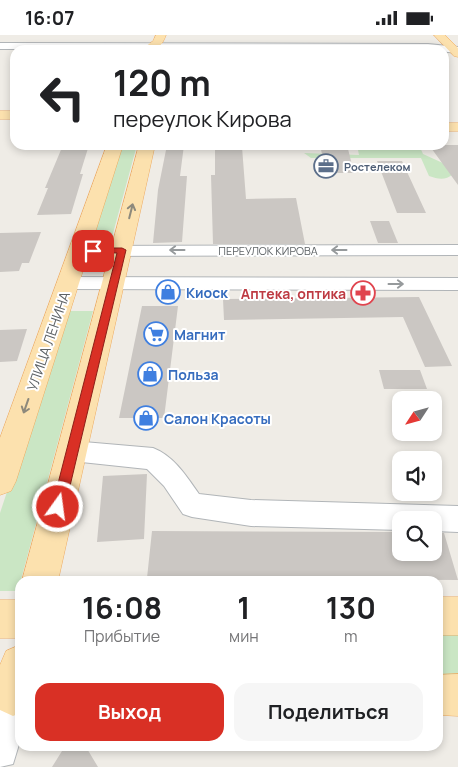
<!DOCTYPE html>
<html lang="ru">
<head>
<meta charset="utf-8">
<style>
  body { margin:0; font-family:Manrope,sans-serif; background:#f6f6f6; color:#202124; height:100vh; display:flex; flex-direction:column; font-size:19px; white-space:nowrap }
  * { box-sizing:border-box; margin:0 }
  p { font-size:16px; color:#757577 }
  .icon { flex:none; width:28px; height:28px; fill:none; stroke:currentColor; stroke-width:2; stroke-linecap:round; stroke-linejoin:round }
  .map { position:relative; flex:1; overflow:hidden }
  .panel { position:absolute; left:15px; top:541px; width:428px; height:175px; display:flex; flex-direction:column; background:#fff; border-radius:15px; box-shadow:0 2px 8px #0003 }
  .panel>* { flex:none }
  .guide { position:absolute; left:10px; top:10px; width:439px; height:105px; border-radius:15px; box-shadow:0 2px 8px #0003; background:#fff; color:#202124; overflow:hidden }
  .needle { width:32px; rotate:234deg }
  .buttons { position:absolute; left:392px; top:356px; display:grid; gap:10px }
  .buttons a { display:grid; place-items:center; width:50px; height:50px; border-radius:10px; background:#fff; box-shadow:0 2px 8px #0003; font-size:25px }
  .pin { position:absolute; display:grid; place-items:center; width:42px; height:42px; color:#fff; margin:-21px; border-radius:10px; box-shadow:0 2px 8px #0006 }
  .me { position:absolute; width:55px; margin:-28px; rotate:14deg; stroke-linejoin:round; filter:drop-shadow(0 0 4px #0008) }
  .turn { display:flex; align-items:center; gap:18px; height:105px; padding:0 20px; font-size:22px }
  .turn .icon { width:65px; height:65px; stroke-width:2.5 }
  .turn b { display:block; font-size:35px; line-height:42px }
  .eta { display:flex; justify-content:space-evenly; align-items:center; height:85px; text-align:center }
  .eta b { font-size:30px; font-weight:700; line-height:35px }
  .cta { display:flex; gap:10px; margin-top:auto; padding:10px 20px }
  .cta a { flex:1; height:58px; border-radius:15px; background:#d93025; color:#fff; font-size:20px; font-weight:700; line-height:58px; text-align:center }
  .cta a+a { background:#f6f6f6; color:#202124 }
  .status { display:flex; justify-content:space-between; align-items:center; height:35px; padding:0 25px; background:#fff; direction:ltr }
  .status svg { height:14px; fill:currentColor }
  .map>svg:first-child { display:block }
  .green { fill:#cae6c4 }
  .building { fill:#cbc7c3 }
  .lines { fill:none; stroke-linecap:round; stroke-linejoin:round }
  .minor-casing { stroke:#b1b5b8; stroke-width:2 }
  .major-casing { stroke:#edab62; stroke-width:1 }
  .minor { fill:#fff; fill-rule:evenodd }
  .major { fill:#fce1ae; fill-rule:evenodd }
  .oneway { stroke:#8d897c }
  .oneway2 { stroke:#969a9c }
  .route { fill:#d93025; stroke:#8d1f18 }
  .labels { text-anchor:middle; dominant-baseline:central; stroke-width:4; stroke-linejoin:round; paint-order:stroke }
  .far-service-label { font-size:11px; font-weight:bold; fill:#4e5e75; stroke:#fff; text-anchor:start }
  .far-street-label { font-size:11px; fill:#5e6366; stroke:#fff }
  .shop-label { font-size:14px; font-weight:bold; fill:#366cbe; stroke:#fff; text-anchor:start }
  .health-label { font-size:14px; font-weight:bold; fill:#be3a42; stroke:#fff; text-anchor:end }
  .street-label { font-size:14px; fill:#5e6366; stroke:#fff }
</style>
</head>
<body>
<div class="status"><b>16:07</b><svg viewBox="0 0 49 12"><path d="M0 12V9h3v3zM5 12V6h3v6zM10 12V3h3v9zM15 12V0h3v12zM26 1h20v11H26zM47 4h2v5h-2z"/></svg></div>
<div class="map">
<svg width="458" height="732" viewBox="0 0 458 732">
  <rect width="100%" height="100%" fill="#efece6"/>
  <path class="green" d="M120,110H137L112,202H91Z
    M357,110H419L423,119L445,129L453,139C445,146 438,144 429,141L421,123H311L304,118L359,120Z
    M67,276H93L18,556H0V478Z
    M438,595H458V640H438Z"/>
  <path class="building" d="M63,110H89L80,139H83L71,179L37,180L48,153H45Z
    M167,110H184L180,141H187L182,207L153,208L158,155Z
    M320,110H347L354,138H326Z
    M429,110H458V150Z
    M215,112H242L246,164L296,163L305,209H213L211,140H215Z
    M377,126H402L426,178H397Z
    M370,186H389L398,208H378Z
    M41,197L29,228H22L19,236L0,237V198Z
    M419,262L452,331L425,332L403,282L224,285L223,264Z
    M142,271H178L164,383H119Z
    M27,294L17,326L0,327V295Z
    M379,335H420L427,354H384Z
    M147,439L144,504L97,507L103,441Z
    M152,496L401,497V518H434V498H444L458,545L147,543Z
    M70,711L86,712L98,732H52L62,716Z"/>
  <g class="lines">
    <g class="minor-casing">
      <path id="minor" d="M0,8L428,9L458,12V18L428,15L0,14Z
        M458,210V220L79,221L73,220L71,216L73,212L79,211Z
        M68,242L458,243V255L68,254L62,252L59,248L62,244Z
        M72,406L153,413C174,421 187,442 199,459L251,465L458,471V497L434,496V485H401V495L251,491L192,482L183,479L164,451L147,434L72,426L63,423L60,416L63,409Z
        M13,643L20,646V706L13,729L0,732V651L1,648Z"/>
    </g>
    <g class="major-casing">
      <path id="major" d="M156,0H166C161,14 155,15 141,15L153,6Z
        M434,0H445L458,13V22L454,21Z
        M0,76H15V84H0Z
        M444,88H458V96H444Z
        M107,110H123L16,446L11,456L0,460V403Z
        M139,110H155L58,546H22Z
        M438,562H458V600H438Z
        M0,565H20V603H0Z
        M20,610V678L13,681L0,675V630L6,616Z
        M458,639V681L438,680V640Z"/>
    </g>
    <use href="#minor" class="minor"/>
    <use href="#major" class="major"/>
  </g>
  <defs><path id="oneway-shaft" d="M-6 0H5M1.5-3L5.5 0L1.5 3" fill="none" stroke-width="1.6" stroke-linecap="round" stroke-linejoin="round" transform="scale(1.25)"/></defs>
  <g class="oneway">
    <use href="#oneway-shaft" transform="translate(131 176) rotate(-76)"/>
    <use href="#oneway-shaft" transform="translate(26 371) rotate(109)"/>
  </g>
  <g class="oneway2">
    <use href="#oneway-shaft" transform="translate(177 215) rotate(-180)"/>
    <use href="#oneway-shaft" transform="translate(339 215) rotate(-180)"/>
    <use href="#oneway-shaft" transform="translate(396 249)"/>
  </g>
  <path class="route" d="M93,213H122L126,215L65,472L63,477L58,478L54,477L52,472L117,218L90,217V214Z"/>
  <defs>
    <g id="office-ring" transform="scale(1.25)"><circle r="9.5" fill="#fff" stroke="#5c6f8a" stroke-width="1.5"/><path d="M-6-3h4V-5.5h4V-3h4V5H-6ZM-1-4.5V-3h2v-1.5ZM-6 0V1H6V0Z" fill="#5c6f8a"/></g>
    <g id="shop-ring" transform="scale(1.25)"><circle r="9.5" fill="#fff" stroke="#3f7fe0" stroke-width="1.5"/><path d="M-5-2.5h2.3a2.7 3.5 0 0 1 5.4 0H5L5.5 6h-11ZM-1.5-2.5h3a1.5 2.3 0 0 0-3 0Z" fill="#3f7fe0"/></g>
    <g id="pharmacy-ring" transform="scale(1.25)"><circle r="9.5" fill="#fff" stroke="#e0444e" stroke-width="1.5"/><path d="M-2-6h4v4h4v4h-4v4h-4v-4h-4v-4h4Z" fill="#e0444e"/></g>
    <g id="supermarket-ring" transform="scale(1.25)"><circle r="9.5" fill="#fff" stroke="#3f7fe0" stroke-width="1.5"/><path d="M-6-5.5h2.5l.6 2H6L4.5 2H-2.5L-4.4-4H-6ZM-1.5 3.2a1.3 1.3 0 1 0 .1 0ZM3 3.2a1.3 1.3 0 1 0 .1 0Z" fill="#3f7fe0"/></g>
  </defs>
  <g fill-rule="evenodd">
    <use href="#office-ring" x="326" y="131"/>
    <use href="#shop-ring" x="168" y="257"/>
    <use href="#pharmacy-ring" x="363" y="258"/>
    <use href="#supermarket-ring" x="156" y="299"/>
    <use href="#shop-ring" x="150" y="339"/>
    <use href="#shop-ring" x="146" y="383"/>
  </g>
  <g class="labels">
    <g class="far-service-label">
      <text x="344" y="131">Ростелеком</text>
    </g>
    <g class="far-street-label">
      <text x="268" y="215">ПЕРЕУЛОК КИРОВА</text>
    </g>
    <g class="shop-label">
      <text x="186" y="257">Киоск</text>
      <text x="174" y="299">Магнит</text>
      <text x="168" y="339">Польза</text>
      <text x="164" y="383">Салон Красоты</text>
    </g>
    <g class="health-label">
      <text x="346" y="258">Аптека, оптика</text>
    </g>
    <g class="street-label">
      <text transform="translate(48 306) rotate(-71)">УЛИЦА ЛЕНИНА</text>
    </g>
  </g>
</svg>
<div class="buttons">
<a><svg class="needle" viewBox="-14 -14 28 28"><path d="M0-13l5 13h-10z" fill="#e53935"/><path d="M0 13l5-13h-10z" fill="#757577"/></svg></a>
<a><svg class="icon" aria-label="sound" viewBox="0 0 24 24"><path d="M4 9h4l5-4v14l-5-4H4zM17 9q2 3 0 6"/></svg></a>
<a><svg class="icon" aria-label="search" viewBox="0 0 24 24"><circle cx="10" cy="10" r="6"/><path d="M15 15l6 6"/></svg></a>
</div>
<div class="pin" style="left:93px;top:216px;background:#d93025"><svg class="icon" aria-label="arrive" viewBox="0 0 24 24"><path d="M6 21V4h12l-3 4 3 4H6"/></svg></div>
<svg class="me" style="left:58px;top:472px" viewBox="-20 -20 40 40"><circle r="17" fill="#d93025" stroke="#fff" stroke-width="3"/><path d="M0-11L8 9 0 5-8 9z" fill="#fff"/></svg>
<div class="guide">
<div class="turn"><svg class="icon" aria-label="left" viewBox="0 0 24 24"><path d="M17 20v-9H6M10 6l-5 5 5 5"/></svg><div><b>120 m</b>переулок Кирова</div></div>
</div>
<section class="panel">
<div class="eta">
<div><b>16:08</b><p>Прибытие</p></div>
<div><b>1</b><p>мин</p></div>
<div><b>130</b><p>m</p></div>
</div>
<div class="cta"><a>Выход</a><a>Поделиться</a></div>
</section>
</div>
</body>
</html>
